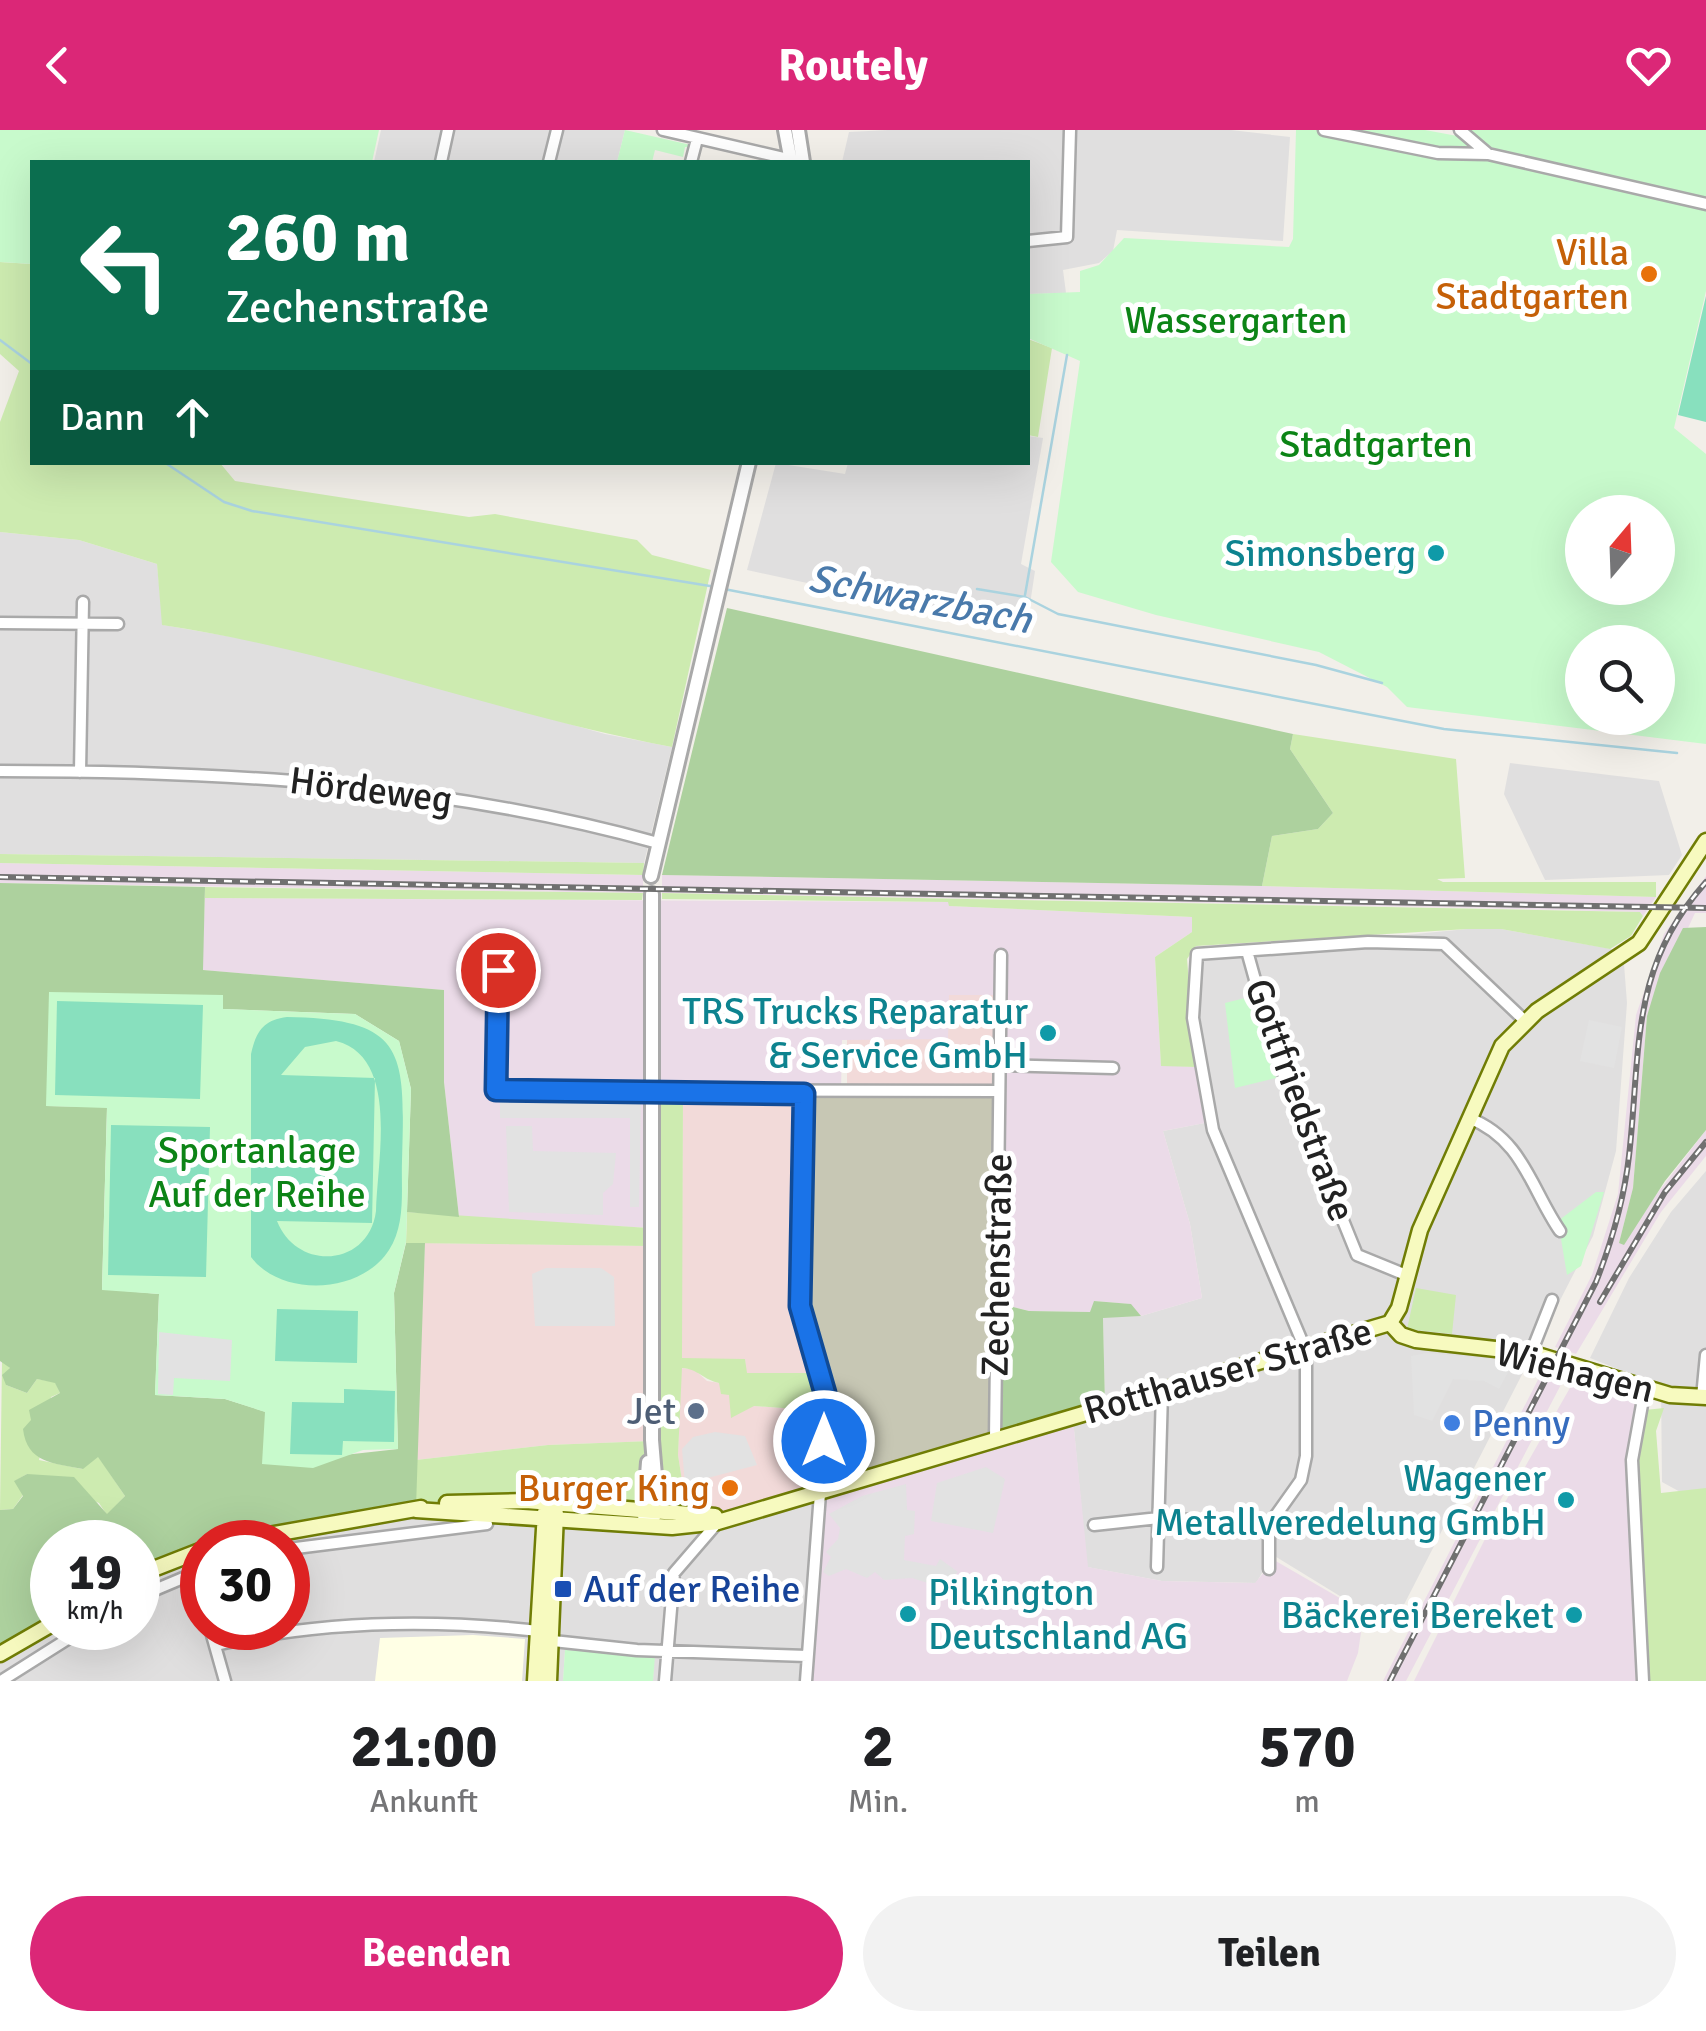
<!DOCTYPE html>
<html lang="de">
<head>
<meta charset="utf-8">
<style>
  body { margin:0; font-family:Signika,sans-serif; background:#f2f2f2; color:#202124; height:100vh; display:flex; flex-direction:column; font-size:38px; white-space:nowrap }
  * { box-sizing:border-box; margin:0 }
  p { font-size:32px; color:#757577 }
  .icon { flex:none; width:55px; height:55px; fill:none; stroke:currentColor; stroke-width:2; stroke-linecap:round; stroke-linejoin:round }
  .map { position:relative; height:1551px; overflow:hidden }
  .drawer { display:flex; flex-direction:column; background:#fff; flex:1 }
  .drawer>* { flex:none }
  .banner { position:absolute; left:30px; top:30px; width:1000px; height:305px; border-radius:0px; box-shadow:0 10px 40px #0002; background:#0b6e4f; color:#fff; overflow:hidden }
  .needle { width:65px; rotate:19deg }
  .buttons { position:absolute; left:1565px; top:365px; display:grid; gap:20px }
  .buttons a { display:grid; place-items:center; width:110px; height:110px; border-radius:50%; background:#fff; box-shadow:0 10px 40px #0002; font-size:50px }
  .speed { position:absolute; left:30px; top:1390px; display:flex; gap:20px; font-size:50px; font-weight:700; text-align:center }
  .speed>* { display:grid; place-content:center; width:130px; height:130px; border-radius:50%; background:#fff; box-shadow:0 10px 40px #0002; line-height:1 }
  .speed small { font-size:25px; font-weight:400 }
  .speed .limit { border:15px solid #d22; background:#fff; color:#111 }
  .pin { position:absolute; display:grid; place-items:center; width:85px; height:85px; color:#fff; margin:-42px; border:5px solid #fff; border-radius:50%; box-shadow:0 2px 10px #0007 }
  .me { position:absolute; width:110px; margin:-55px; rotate:0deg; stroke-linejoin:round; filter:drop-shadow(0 0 8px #0008) }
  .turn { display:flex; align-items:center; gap:35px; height:210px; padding:0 30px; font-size:45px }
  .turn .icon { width:130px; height:130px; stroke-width:2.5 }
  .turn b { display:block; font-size:70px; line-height:85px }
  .then { display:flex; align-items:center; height:95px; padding:0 30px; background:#0003; gap:20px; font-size:38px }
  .eta { display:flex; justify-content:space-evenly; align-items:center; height:170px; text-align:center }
  .eta b { font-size:60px; font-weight:700; line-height:70px }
  .primary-button { display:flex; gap:20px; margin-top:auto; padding:20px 30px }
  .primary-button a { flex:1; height:115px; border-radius:60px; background:#db2777; color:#fff; font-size:40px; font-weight:700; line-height:115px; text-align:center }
  .primary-button a+a { background:#f2f2f2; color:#202124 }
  header { display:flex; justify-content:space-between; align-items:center; height:130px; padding:0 30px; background:#db2777; color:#fff; font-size:45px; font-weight:700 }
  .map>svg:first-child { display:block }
  .residential { fill:#e0dfdf }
  .commercial { fill:#f2dad9 }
  .industrial { fill:#ebdbe8 }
  .education { fill:#ffffe5 }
  .construction { fill:#c7c7b4 }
  .grass { fill:#cdebb0 }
  .forest { fill:#add19e }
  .park { fill:#c8facc; fill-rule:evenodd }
  .pitch { fill:#88e0be; fill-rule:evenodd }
  .parking { fill:#e2e2e2 }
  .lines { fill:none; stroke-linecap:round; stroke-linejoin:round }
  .stream { stroke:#aad3df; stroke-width:2.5 }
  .minor-casing { stroke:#a9a9a9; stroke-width:15 }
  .tertiary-casing { stroke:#a9a9a9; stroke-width:18 }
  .secondary-casing { stroke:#707d05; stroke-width:19 }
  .minor { stroke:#fff; stroke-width:10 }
  .tertiary { stroke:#fff; stroke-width:12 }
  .secondary { stroke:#f7fabf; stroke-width:14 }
  .rail-casing { stroke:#707070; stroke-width:6 }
  .rail { stroke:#fff; stroke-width:2.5; stroke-dasharray:8; stroke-linecap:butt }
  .route-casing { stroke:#114b97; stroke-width:25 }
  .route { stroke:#1a73e8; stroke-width:18 }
  .food-dot { fill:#e8710a; stroke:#fff; stroke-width:4 }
  .culture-dot { fill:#0f9aa8; stroke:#fff; stroke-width:4 }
  .service-dot { fill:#5c6f8a; stroke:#fff; stroke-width:4 }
  .shop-dot { fill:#3f7fe0; stroke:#fff; stroke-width:4 }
  .transit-dot { fill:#1a4fb4; stroke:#fff; stroke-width:4 }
  .labels { text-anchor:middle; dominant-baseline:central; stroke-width:10; stroke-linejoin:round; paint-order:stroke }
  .food-label { font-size:38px; fill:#c56008; stroke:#fff; text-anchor:end }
  .park-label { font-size:38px; fill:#0c8416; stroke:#fff }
  .culture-label { font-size:38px; fill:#0d838f; stroke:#fff; text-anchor:end }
  .street-label { font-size:38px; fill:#222; stroke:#fff }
  .service-label { font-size:38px; fill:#4e5e75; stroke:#fff; text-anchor:end }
  .shop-label { font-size:38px; fill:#366cbe; stroke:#fff; text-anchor:start }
  .transit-label { font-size:38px; fill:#164399; stroke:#fff; text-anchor:start }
  .water-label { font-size:40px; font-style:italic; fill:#4a7aab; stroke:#fff }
</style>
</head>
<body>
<header><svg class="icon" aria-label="back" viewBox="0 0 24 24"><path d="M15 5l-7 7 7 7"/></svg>Routely<svg class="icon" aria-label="heart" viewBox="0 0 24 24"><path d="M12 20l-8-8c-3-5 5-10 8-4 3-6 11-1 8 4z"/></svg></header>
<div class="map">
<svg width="1706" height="1551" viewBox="0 0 1706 1551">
  <rect width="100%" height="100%" fill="#f2efe9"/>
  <path class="residential" d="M381,0H625L617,32H374Z
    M888,0H1231L1290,7L1283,111L1117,100L1113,121L1099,133L1063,140L1066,163L1028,164V32H842L849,2Z
    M1028,306L1043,308L1021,434L1035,441L1026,501L842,469L821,456L747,440L776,333L845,344L848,333L1028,332Z
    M0,402L79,410L157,434L163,495L302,519L605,604L672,617L644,733L0,724Z
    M1510,633L1659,651L1682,725L1669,745L1545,750L1504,664Z
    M1467,799H1501L1623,821L1627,873L1616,1021L1593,1106L1392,1498L1273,1425L1256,1453L1162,1451L1087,1437L1073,1289L1105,1279L1103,1187L1141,1186L1202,1168L1190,1094L1163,1001L1210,992L1194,888L1198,825Z
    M1706,1041V1376L1662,1352L1661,1256L1590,1228L1629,1148L1671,1082Z
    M816,1365L804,1551H653L654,1526L565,1521L563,1551H0V1526L52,1498H138V1448L202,1422V1498H288V1412H238L416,1381L671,1399Z"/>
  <path class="commercial" d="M948,865H998L996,960L847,962V909H947Z
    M683,965L802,966L817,1243H746L745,1229H681Z
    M425,1113L648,1116L651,1311L548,1315L416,1330Z
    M681,1238L694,1239L707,1251L720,1253L729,1265L754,1276L824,1281L818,1359L726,1385L704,1384L683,1358L678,1325Z"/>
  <path class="industrial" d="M0,733L643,745V763L0,753Z
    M662,745L1262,756L1656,767L1643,786L1640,782L1485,778L662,763Z
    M1706,746V783H1695L1647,886L1633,1059L1619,1113L1706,1000V1026L1661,1082L1576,1224L1555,1217L1592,1145L1618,1064L1636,885L1664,804Z
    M205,768L949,772L950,776L1192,787V802L1155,827L1161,935L1196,937L1210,992L1163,1001L1190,1094L1202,1168L1141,1186L1130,1174L1095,1171L1091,1182L1029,1181L998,1173L1001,938L1111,940L1117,935L1001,933V865H949L948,909L842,910L841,962L659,960L649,1098L459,1087L444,952V860L202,840Z
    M1544,1238L1566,1245L1406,1551H1383Z
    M1575,1249L1638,1268L1628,1330L1641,1551H1414L1491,1397Z
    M1073,1289L1088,1437L1162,1451L1255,1453L1274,1430L1364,1482L1358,1523L1347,1551H808L821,1363Z"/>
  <path class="education" d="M473,1505L525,1509L522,1551H375L380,1508Z"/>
  <path class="construction" d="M996,963L993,1306L821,1358L827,1283L801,1176L806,966Z"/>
  <path class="grass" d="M0,132L32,134V332L220,333L235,351L469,387L495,384L637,410L652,425L711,440L672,617C499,584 337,521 162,495L157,434L79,410L0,402V292L19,241L0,224Z
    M1028,209L1052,218L1038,307L1028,305Z
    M1293,604L1456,629L1465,748L1437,749L1443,752H1656V767L1262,756L1272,706L1318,699L1333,683L1290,619Z
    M0,724L644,733L643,745L0,733Z
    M205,757L643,763L642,770L205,768Z
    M662,763L1640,782L1643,786L1631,806L1610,819L1501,799H1467L1196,816L1187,829L1196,937L1161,936L1155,827L1192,802V787L949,776L948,772L662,769Z
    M657,964L683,965L682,1228L745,1229L747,1243H817L824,1281L754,1276L731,1288L729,1265L721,1264L719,1253C704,1250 698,1239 682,1238L678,1325L683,1357H697L704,1384L659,1380Z
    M407,1082L649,1098L648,1116L406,1113Z
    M1416,1158L1456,1165L1452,1204L1407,1199Z
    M2,1231L10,1238L6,1255L27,1263L37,1249L55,1252L60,1263L51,1267L39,1330L82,1339L98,1326L125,1366L107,1385L99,1373L27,1344L15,1351L23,1365L13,1379L0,1380Z
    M1664,1278L1656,1301L1661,1363L1706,1358V1551H1649C1643,1472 1624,1355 1645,1280Z
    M651,1311L641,1378L442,1372L416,1377V1330L548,1315Z"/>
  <path class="forest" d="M727,478L1293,604L1290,619L1333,683L1318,699L1272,706L1262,756L662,745Z
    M0,753L205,757L203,840L444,860V952L459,1087L407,1082L411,959L399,911L355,884L222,879V865L46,976L107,977L102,1159L159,1164L155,1265L225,1269L266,1282L263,1334L398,1319L394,1163L406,1113H425L416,1377L202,1412V1418L138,1443V1412H52V1492L0,1522V1380L13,1379L23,1366L14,1351L27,1344L74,1347L107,1384L125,1366L98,1327L83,1339C53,1333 27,1333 23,1299L31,1290L29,1280L60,1263L55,1253L37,1249L27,1263L6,1255L2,1245L10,1238L0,1231Z
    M1706,797V1000L1665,1051L1624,1115L1619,1113L1633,1058L1647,886L1660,843L1683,798Z
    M1094,1171L1131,1174L1141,1186L1103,1188L1105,1275L998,1305V1173L1029,1181L1090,1182Z"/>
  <path class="park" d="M0,0H379L372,32H32V134L0,132Z
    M625,0L691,15L690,18L685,17L683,27L655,20L652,32H617Z
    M1296,0H1425L1468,8L1470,0H1706V161L1674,298L1706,324V614L1407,577L1387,557L1319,522L1156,485L1078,462L1051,432L1080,231L1028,208V164L1080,162V141L1099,135L1124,108L1289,117L1293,109ZM1582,382H1658V458H1582ZM1582,512H1658V588H1582Z
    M49,862L223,865V879L355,884L399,911L411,959L406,1112L394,1163L398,1319L363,1320L313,1338L262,1334L265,1282L225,1269L155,1265L159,1164L102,1160L107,978L46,976Z
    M1249,867L1276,948L1235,958L1225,873Z
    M1596,1062H1604L1581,1136L1567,1145L1558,1091Z
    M565,1520L655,1526L653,1551H563Z"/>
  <path class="pitch" d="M1706,166V292L1678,285Z
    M57,871L203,875L200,969L55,965Z
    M287,887C407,889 405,922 402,1031C401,1060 406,1094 389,1120C361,1164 282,1168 251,1127V924C256,902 263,890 287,887ZM336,911C400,927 377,1031 376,1081C369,1137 297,1142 277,1091L372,1093L375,948L281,945L305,917Z
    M111,995L210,997L206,1147L108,1145Z
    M277,1179L358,1181L357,1233L275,1231Z
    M344,1259L395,1261L394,1312L343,1311L342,1325L290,1324L292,1272L344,1273Z"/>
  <path class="parking" d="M1589,890L1622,897L1614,938L1580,931Z
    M500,972L641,973L639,1077H630V988H500Z
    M506,996H532L533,1021L616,1023L613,1054L603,1063V1085L509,1082Z
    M546,1138H601L614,1147L615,1196H535L532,1144Z
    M159,1202L232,1210L230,1251L174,1248L173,1265L158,1264Z
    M1426,1223L1507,1230L1513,1233L1499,1259L1484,1251L1453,1249L1432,1291L1414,1285L1411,1226Z
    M715,1302L745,1306L757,1335L685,1354L682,1319L693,1307Z
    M986,1337L1005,1349L993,1403L931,1391L937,1353Z
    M906,1354L907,1380L915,1381L914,1404L905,1406L904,1430L936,1436L940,1429L958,1442L940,1457L912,1448L884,1450L875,1442L867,1448L846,1439L829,1446L823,1442L831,1427L826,1422L838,1409L840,1398L829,1384L862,1366Z"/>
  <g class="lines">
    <path class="stream" d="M0,210L32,234
      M164,332L224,372L252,381L716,457
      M724,459L1444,599L1677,623
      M977,459L1025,467L1058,484L1316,535L1382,553
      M1025,465L1067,225"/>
    <g class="minor-casing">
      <path id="minor" d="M663,0L797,31
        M1324,0L1438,23L1488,24L1706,74
        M1460,0L1487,23
        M441,32L448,0
        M549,32L557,0
        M691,32L697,9
        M1028,111L1067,107L1070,0
        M0,493L118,494
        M0,641C221,641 444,653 658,713
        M80,642L83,472
        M1247,821L1276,925L1357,1125L1406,1145
        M498,840L496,960L998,961
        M999,935L1113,938
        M804,964L800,1176L825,1263L826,1283L806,1551
        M1469,988C1523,1009 1531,1059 1560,1101
        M1531,1223L1552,1170
        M1702,1267L1706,1225
        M995,1308L1001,825
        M1094,1395L1159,1388L1269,1395
        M288,1419L487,1394
        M190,1424L202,1472
        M1157,1437L1162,1262
        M1269,1439V1395L1301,1350L1306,1326V1221L1213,1000L1193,888L1197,824L1368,812L1444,814L1524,890
        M138,1467L202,1440
        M210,1498L225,1551
        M553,1511L637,1520L807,1526
        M215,1515C321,1491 431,1489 539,1501
        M1,1551L85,1498
        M665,1551L674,1443L718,1392
        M1643,1551L1632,1330L1645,1258"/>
    </g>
    <g class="tertiary-casing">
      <path id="tertiary" d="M785,0L791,32
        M798,0L803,32
        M651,746L749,332
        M644,1386L648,1332
        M652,1389L658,1381L652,1310V764"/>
    </g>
    <g class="secondary-casing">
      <path id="secondary" d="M1390,1193L1401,1205L1416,1210L1531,1223L1670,1265L1706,1267
        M447,1373L526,1371L715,1386
        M416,1380L672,1397L718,1392L1390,1193L1399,1178L1420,1100L1502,916L1537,881L1639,813L1706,711
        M229,1412L421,1378
        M138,1445L202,1420
        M0,1524L52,1494
        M535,1551L545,1382
        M549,1551L556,1383"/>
    </g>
    <use href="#minor" class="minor"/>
    <use href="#tertiary" class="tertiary"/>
    <use href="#secondary" class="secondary"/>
    <g class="rail-casing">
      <path id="rail" d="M0,747L1706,778
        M1600,1172L1665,1062L1706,1012
        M1390,1551L1596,1152C1612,1111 1624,1070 1629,1026C1641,921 1629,838 1706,752"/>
    </g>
    <use href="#rail" class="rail"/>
  </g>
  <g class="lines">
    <g class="route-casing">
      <path id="route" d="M498,840L496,960L804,964L800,1176L825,1263L824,1311"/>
    </g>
    <use href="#route" class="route"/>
  </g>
  <g class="food-dot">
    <circle cx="1649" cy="144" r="10"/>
    <circle cx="730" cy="1358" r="10"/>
  </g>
  <g class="culture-dot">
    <circle cx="1436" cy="423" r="10"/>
    <circle cx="1048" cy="903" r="10"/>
    <circle cx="1566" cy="1370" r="10"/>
    <circle cx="908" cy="1484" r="10"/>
    <circle cx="1574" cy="1485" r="10"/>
  </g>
  <circle class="service-dot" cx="696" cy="1281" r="10"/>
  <circle class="shop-dot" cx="1452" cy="1293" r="10"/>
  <rect class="transit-dot" x="553" y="1449" width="20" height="20" rx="5"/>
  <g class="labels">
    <g class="food-label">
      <text x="1629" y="122">Villa<tspan x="1629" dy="44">Stadtgarten</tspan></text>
      <text x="710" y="1358">Burger King</text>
    </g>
    <g class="park-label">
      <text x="1236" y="190">Wassergarten</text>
      <text x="1376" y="314">Stadtgarten</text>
      <text x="257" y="1020">Sportanlage<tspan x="257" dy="44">Auf der Reihe</tspan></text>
    </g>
    <g class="culture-label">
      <text x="1416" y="423">Simonsberg</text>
      <text x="1028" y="881">TRS Trucks Reparatur<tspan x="1028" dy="44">&amp; Service GmbH</tspan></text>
      <text x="1546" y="1348">Wagener<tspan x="1546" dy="44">Metallveredelung GmbH</tspan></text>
      <text x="928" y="1462" text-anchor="start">Pilkington<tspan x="928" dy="44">Deutschland AG</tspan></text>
      <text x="1554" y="1485">Bäckerei Bereket</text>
    </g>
    <g class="street-label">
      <text transform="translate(371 660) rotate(7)">Hördeweg</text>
      <text transform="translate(1300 970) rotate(70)">Gottfriedstraße</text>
      <text transform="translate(997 1135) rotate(-89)">Zechenstraße</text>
      <text transform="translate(1228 1241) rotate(-16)">Rotthauser Straße</text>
      <text transform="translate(1575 1241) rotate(14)">Wiehagen</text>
    </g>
    <g class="service-label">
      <text x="676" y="1281">Jet</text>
    </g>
    <g class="shop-label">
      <text x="1472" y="1293">Penny</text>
    </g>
    <g class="transit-label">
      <text x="583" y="1459">Auf der Reihe</text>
    </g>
    <g class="water-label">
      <text transform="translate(920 469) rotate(11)">Schwarzbach</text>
    </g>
  </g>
</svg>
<div class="buttons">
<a><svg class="needle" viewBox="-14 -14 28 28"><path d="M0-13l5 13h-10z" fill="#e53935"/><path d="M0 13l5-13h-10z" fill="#757577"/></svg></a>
<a><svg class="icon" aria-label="search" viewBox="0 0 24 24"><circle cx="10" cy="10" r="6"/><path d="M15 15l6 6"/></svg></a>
</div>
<div class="speed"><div>19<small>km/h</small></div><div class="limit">30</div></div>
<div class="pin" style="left:498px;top:840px;background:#d93025"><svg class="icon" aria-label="arrive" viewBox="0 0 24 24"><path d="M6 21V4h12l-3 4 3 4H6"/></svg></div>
<svg class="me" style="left:824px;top:1311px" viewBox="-20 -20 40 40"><circle r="17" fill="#1a73e8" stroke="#fff" stroke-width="3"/><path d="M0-11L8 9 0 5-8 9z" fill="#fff"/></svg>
<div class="banner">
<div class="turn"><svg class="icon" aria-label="left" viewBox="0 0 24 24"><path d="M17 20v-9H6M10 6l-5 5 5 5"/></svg><div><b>260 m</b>Zechenstraße</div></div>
<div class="then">Dann<svg class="icon" aria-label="ahead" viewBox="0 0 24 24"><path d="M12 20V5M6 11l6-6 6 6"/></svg></div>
</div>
</div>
<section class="drawer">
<div class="eta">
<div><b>21:00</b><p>Ankunft</p></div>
<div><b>2</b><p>Min.</p></div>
<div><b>570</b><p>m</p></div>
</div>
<div class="primary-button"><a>Beenden</a><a>Teilen</a></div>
</section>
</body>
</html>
